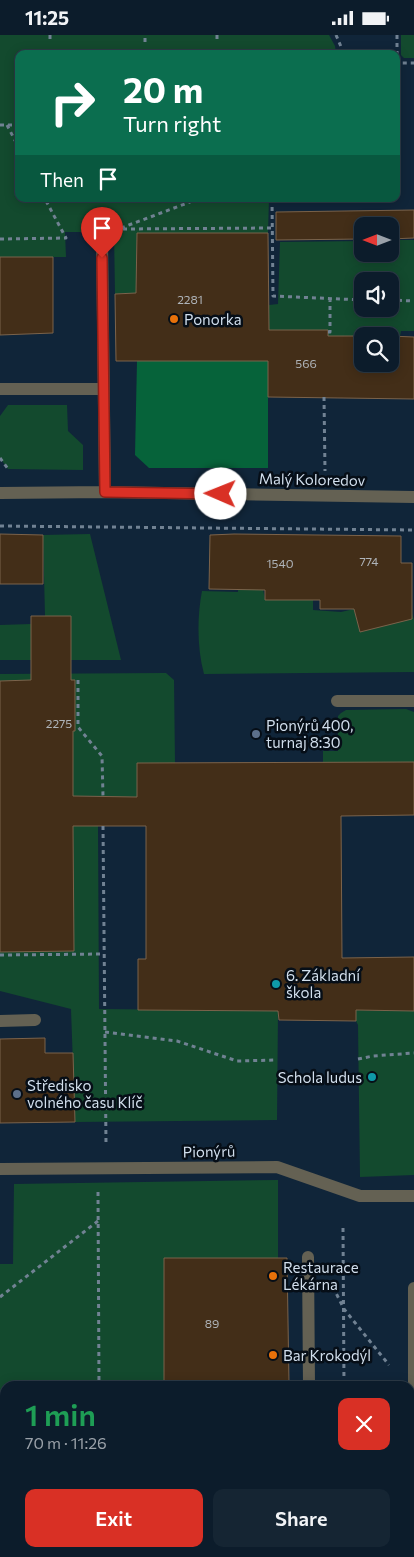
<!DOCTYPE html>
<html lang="en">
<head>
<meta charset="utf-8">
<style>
  body { margin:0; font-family:Commissioner,sans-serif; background:#152533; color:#f1f3f6; height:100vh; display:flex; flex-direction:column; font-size:19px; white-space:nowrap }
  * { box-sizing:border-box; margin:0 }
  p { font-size:16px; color:#9aa1a9 }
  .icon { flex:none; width:28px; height:28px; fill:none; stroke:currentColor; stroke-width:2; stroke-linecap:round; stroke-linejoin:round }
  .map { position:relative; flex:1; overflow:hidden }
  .side { position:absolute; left:0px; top:1346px; width:415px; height:176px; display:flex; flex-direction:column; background:#0c1c2b; border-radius:15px 15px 0 0; box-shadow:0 2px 12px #0003,0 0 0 1px #2c3a47 }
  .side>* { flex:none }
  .hud { position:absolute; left:15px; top:15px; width:385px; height:152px; border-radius:10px; box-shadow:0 2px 12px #0003,0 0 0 1px #2c3a47; background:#0b6e4f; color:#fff; overflow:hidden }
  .needle { width:32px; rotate:270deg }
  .controls { position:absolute; left:354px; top:182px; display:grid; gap:10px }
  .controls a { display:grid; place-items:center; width:45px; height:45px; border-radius:10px; background:#0c1c2b; box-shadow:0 2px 12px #0003,0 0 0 1px #2c3a47; font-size:25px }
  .pin { position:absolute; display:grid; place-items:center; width:42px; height:42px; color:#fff; margin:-51px -21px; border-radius:50% 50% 50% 0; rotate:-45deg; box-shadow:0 0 5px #0007 }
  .pin .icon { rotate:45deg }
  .me { position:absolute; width:55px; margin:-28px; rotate:271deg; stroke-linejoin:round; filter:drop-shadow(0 0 4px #0008) }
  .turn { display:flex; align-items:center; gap:18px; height:105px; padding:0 25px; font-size:22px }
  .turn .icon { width:65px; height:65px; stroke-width:2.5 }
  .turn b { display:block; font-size:35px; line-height:42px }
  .then { display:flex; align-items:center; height:48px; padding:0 25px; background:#0003; gap:10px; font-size:19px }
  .round { display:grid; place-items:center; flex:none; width:52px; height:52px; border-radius:10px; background:#152533 }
  .head { display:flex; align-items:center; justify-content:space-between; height:85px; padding:0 25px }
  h1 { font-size:30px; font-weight:600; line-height:38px; color:#1e9e55 }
  .button { display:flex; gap:10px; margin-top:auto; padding:10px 25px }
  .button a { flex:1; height:58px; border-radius:10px; background:#d93025; color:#fff; font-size:20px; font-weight:600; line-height:58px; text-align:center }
  .button a+a { background:#152533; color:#f1f3f6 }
  .status { display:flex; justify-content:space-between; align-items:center; height:35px; padding:0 25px; background:#0c1c2b; direction:ltr }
  .status svg { height:14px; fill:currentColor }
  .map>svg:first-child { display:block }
  .green { fill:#134a2e; fill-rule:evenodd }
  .forest { fill:#06633a }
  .building { fill:#432e18; stroke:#7b634b }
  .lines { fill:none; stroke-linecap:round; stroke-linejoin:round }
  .path { stroke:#718293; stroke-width:3; stroke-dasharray:4 4; stroke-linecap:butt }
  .minor { stroke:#646153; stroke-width:12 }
  .route-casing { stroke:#8d1f18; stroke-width:12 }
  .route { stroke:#d93025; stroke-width:9 }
  .food-dot { fill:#e8710a; stroke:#060e17; stroke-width:2 }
  .service-dot { fill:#5c6f8a; stroke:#060e17; stroke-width:2 }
  .culture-dot { fill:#0f9aa8; stroke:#060e17; stroke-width:2 }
  .labels { text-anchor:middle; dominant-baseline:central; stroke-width:5; stroke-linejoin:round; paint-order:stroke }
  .number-label { font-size:12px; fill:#aeb3b8 }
  .poi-label { font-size:15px; fill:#d2dfed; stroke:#060e17; text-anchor:start }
  .street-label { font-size:15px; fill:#d2dfed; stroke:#060e17 }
</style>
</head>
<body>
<div class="status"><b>11:25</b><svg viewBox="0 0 49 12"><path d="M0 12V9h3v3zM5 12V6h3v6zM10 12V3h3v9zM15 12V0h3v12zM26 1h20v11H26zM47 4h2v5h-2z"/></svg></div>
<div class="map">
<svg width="414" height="1522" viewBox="0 0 414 1522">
  <rect width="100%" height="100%" fill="#102539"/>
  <path class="green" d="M0,0H329L335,11L336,19H19V164H269L268,198H137L136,258L115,259L114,197H65L66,222H0Z
    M401,0H414V23H404L401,20Z
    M390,205H414V296H401L400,301H328V295L269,300V270L278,269L280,207L362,206V219H390ZM362,246H390V274H362Z
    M8,370H67L68,396L83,410V435L8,434L0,423V381Z
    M90,499L121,625H0V590L31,589V601L45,581L43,500Z
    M313,553V575L341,577L354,574L360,597L375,593L372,578L409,568L414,585V637L204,639C197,613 197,582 202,556L238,557V554H263L265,565Z
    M166,638L174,645L175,728H137V766H112L111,761H73V696L75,695V645L0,646V639Z
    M406,674L414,677V727L323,729V716H338V681L341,678L346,675Z
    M73,791H98L99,974L278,976L277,1085L75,1087L71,974L0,956V917L74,916Z
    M356,975L414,976V1140L360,1142L358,990L356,986Z
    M278,1145V1223H164V1351H5V1518H410V1422H414V1522H0V1229H13L14,1149Z"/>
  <path class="forest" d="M137,326H268V433H149L135,420Z"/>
  <path class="building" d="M414,175V203L390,204V191H362V204L276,205V177Z
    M137,198H268L269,295H328V301H382H362V329H390V301L414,302V364L268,362V326H116L115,259L136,258Z
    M0,222H53V298L0,300Z
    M0,499L43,500V549H0Z
    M234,499L401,501V528H412V584L360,597L354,574H320V565H265V555L209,554L210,500Z
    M31,581H71V645H75V696H73V761L137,762V728L414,727V780L341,781L342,923L414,922V976L356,975V986L279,985L278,976L138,975V924H146V791H73L74,916L0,917V646L31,645Z
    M45,1003V1018H73L75,1087L0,1088V1004Z
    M164,1223H287L289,1349L164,1350Z"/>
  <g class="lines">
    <path class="path" d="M50,0V7
      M217,0V6
      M336,0L342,14V19
      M397,0V25L400,28H414
      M145,7V0
      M0,90H19
      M7,90L19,113
      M272,164L273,261L362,265
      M121,193L198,164
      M123,194L272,193
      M0,204L66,203L45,164
      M390,265L414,266
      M328,297H330V265
      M324,362L325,436
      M0,423L8,434
      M0,491L414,495
      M78,645V692L102,721L103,761
      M103,791L106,1109
      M0,920L104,919
      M105,997L177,1006L237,1026L277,1025
      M358,1024L373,1021L414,1018
      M98,1157L99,1351
      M343,1193L344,1351
      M333,1252L344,1274L389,1330
      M0,1262L98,1186
      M0,1393H5
      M413,1408L414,1462
      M0,1447H5
      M132,1518L137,1522
      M28,1522L36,1518"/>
    <path class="minor" d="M102,204L105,457
      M0,354H103
      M0,458L105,457L414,462
      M337,666H414
      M0,986L35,985
      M0,1134L277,1132L360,1161H414
      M308,1222L309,1351
      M414,1253V1385"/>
  </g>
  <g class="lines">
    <g class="route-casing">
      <path id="route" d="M102,223L105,457L221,459"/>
    </g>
    <use href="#route" class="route"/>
  </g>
  <g class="food-dot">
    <circle cx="174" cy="284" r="5"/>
    <circle cx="273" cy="1241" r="5"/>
    <circle cx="273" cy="1320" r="5"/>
  </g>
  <g class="service-dot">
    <circle cx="256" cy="699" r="5"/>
    <circle cx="17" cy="1059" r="5"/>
  </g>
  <g class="culture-dot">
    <circle cx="276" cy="949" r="5"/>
    <circle cx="372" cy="1042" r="5"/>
  </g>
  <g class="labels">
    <g class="number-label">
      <text x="190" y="264">2281</text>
      <text x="306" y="328">566</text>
      <text x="369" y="526">774</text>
      <text x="280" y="528">1540</text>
      <text x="59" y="688">2275</text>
      <text x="212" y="1288">89</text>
    </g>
    <g class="poi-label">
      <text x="184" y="284">Ponorka</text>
      <text x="266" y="690">Pionýrů 400,<tspan x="266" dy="17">turnaj 8:30</tspan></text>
      <text x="286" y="940">6. Základní<tspan x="286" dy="17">škola</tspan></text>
      <text x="362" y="1042" text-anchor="end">Schola ludus</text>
      <text x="27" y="1050">Středisko<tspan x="27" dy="17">volného času Klíč</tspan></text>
      <text x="283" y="1232">Restaurace<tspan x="283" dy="17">Lékárna</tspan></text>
      <text x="283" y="1320">Bar Krokodýl</text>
    </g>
    <g class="street-label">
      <text transform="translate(312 444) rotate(1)">Malý Koloredov</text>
      <text transform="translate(209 1116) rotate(-1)">Pionýrů</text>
    </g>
  </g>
</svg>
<div class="controls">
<a><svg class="needle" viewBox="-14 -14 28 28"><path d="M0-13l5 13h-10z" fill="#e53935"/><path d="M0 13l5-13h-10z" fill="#9aa1a9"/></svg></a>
<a><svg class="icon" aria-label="sound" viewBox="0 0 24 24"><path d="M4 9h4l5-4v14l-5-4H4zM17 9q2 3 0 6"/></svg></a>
<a><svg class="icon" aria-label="search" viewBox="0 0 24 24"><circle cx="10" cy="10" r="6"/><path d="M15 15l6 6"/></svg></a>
</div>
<div class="pin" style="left:102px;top:223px;background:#d93025"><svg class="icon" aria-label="arrive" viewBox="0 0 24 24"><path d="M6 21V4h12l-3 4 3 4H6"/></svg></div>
<svg class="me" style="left:221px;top:459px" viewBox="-20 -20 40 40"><circle r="19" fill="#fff"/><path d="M0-13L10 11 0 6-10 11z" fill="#d93025"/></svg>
<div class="hud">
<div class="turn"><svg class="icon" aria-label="right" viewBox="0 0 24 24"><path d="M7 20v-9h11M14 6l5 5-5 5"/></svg><div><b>20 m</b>Turn right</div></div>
<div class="then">Then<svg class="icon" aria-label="arrive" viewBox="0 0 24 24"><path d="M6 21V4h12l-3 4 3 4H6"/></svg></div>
</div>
<section class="side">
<div class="head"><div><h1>1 min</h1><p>70 m · 11:26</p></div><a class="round" style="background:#d93025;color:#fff"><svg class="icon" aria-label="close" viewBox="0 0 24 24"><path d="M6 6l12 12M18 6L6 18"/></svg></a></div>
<div class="button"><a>Exit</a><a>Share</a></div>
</section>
</div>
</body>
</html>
